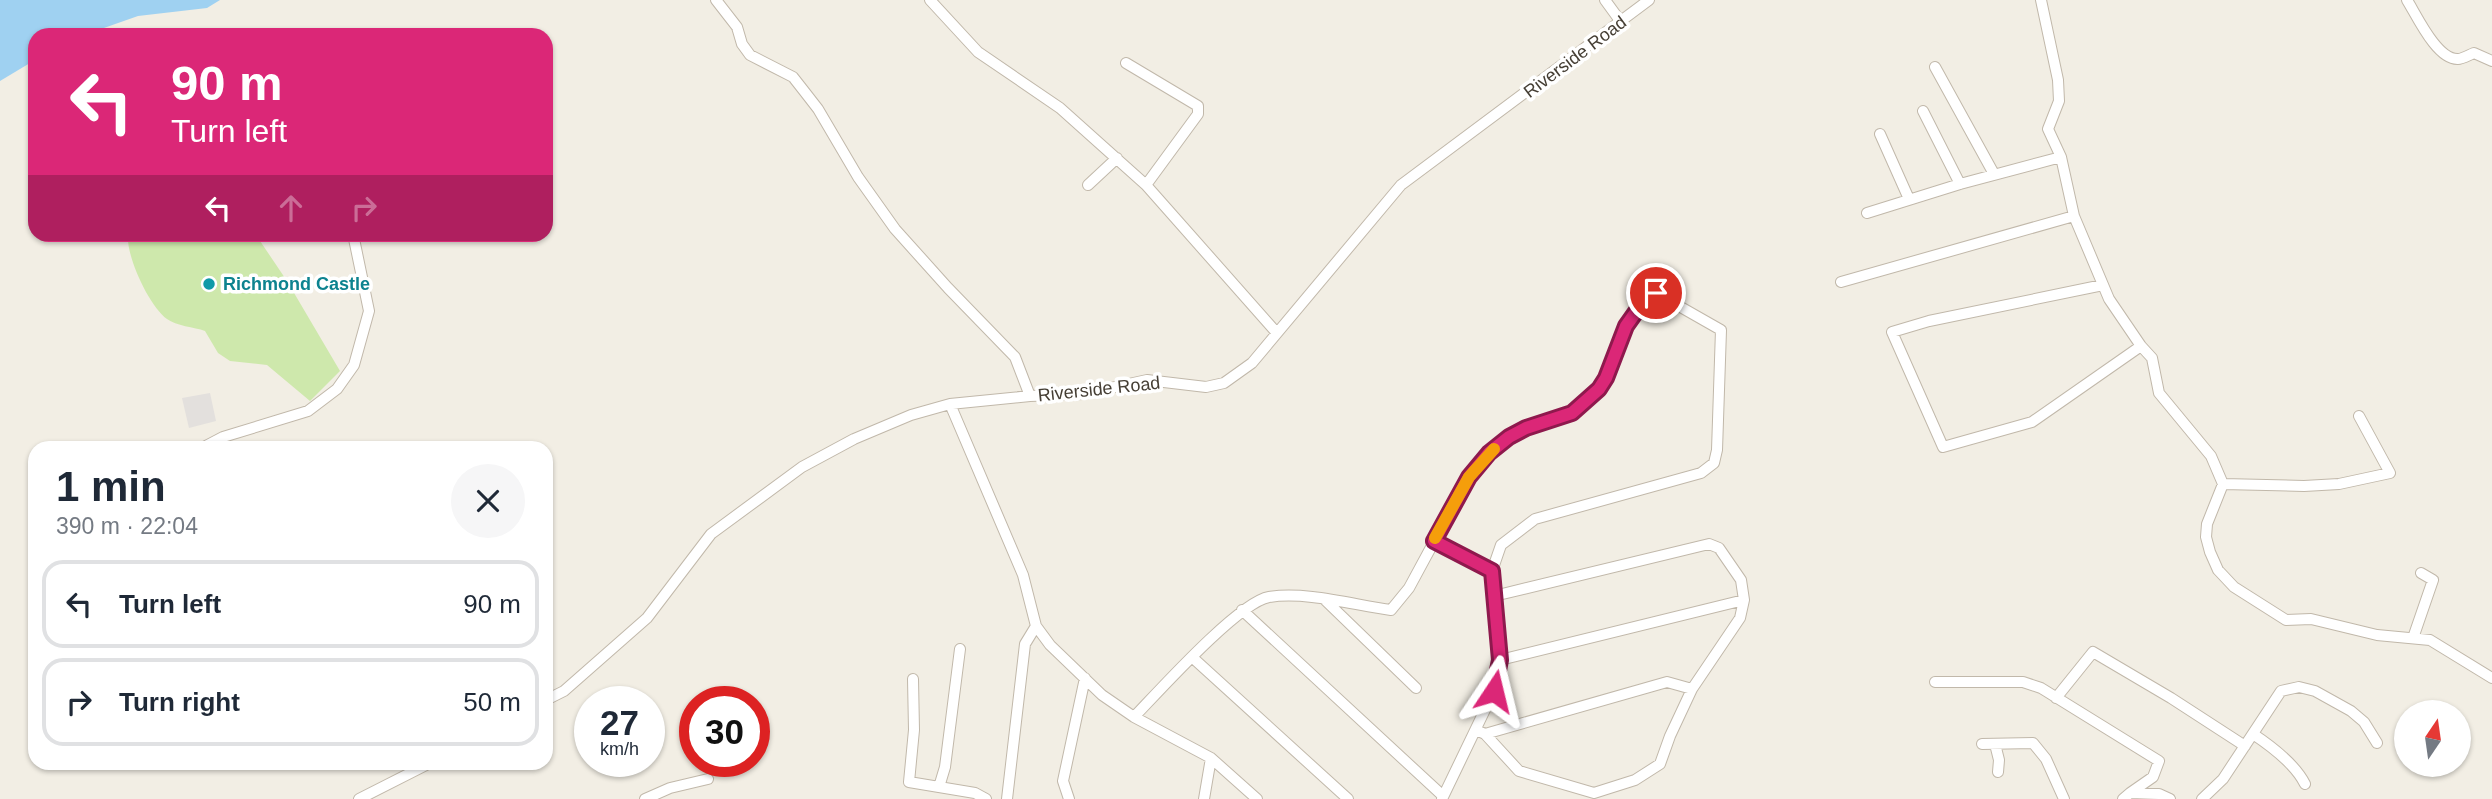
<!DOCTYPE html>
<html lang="en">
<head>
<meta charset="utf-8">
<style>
  body { margin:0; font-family:Helvetica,sans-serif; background:#f6f6f7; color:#1f2937; height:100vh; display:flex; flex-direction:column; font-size:26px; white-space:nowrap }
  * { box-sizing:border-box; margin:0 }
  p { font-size:23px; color:#747a83 }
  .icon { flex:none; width:38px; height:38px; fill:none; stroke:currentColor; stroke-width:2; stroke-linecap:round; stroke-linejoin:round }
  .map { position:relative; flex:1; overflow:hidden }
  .sheet { position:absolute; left:28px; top:441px; width:525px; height:329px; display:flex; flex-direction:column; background:#fff; border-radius:21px; box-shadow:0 2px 5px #0004 }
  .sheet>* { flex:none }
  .top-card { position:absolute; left:28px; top:28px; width:525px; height:214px; border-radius:21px; box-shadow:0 2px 5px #0004; background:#db2777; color:#fff; overflow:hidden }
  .needle { width:46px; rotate:13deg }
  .buttons { position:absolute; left:2394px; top:700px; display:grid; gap:14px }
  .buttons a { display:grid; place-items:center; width:77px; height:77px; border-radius:50%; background:#fff; box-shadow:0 2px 5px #0004; font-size:35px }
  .speed { position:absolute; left:574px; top:686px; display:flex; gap:14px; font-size:35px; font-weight:700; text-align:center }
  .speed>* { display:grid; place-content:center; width:91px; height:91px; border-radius:50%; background:#fff; box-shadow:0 2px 5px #0004; line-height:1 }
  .speed small { font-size:18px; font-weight:400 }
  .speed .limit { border:10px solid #d22; background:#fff; color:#111 }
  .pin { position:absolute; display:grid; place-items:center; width:60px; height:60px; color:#fff; margin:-30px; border:4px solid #fff; border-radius:50%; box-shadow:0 2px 7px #0007 }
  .me { position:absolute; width:77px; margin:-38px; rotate:10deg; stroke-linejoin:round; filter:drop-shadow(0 0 5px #0008) }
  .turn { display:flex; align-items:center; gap:24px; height:147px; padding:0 28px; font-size:32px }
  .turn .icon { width:91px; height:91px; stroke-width:2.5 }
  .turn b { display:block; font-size:49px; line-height:60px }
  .lanes { display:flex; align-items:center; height:66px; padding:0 28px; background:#0003; justify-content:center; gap:35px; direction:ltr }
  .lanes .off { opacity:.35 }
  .round { display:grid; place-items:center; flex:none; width:74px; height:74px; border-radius:37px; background:#f6f6f7 }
  .summary { display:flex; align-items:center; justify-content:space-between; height:119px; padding:0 28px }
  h1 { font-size:42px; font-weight:800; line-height:52px }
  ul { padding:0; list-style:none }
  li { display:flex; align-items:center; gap:21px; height:88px; margin:0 14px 10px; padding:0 14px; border:4px solid #e0e1e3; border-radius:21px }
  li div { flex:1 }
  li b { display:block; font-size:26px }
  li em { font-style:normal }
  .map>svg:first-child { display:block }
  .green { fill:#cee8ac }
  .parking { fill:#e3e0dd }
  .water { fill:#9fd1f1 }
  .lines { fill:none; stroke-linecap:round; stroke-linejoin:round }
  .minor-casing { stroke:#c1b8aa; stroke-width:12 }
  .minor { stroke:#fff; stroke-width:10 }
  .route-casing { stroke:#8e194d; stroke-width:18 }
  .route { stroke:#db2777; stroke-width:12 }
  .slow { stroke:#f59e0b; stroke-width:12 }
  .culture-dot { fill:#0f9aa8; stroke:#fff; stroke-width:2.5 }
  .labels { text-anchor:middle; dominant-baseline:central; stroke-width:7; stroke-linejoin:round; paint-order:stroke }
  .street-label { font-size:18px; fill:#453e34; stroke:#fff }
  .culture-label { font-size:18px; font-weight:bold; fill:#0d838f; stroke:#fff; text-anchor:start }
</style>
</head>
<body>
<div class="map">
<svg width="2492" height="799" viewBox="0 0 2492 799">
  <rect width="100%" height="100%" fill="#f2eee4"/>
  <path class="green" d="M128,235H256L287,281L340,371L310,401L267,365L230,361L218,353L205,331C194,327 176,326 167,319C149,306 126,256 128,235Z"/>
  <path class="parking" d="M210,393L216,421L189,428L182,398Z"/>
  <path class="water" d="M0,0H220L207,8L138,16L84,35H35V60L0,81Z"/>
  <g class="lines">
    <g class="minor-casing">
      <path id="minor" d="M716,0L737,27L742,44L750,55L793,77L804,91L818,109L858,177L895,229L948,288L1015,357L1030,396
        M930,0L978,52L1060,108L1146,185L1276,332
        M1605,0L1621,22
        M2041,0L2058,80L2059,101L2048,129L2061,157L2074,216L2109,299L2141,346L2152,358L2159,393L2211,456L2223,484L2207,524L2206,537L2210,552L2218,570L2234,587L2286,620L2311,619L2377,635L2430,640L2492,678
        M2407,0C2417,16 2437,60 2458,59C2462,59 2469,55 2474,53L2492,61
        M1126,63L1198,106V114L1146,185
        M1935,67L1994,174
        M1923,111L1960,184
        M1880,134L1909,199
        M1088,185L1117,158
        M1867,213L1960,184L2061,157
        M1841,282L2074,216
        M2103,285L1929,321L1892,332L1943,447L2032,422L2141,346
        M950,404L1023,575L1036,626L1050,645L1102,695L1134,717L1211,758L1257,799
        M202,448L223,437L308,411L337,389L354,365L369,311L353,234
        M2223,484L2304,486L2339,484L2390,473L2359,416
        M1434,541L1492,571
        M1325,600L1416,688
        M1242,610L1443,796
        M2413,638L2433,580L2421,573
        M1193,658L1348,799
        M1500,660L1744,600
        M913,679L914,730L909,782L975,793L986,799
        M1935,682H2023L2041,688L2159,761L2153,777L2130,793
        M2056,698L2093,652L2171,698L2245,746
        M546,700L564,691L647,618L711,534L802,467L854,439L911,415L950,404L1030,396L1083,394L1147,380L1206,387L1224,383L1252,363L1401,185L1649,0
        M1134,717C1159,691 1239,602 1269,597C1306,591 1354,605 1391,610L1409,588L1469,477L1489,453L1509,437L1526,428L1572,413L1599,389L1606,378L1626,326L1648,295L1656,293L1721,330L1717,450L1714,463L1701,473L1535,519L1501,545L1492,571L1500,660L1494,691L1442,799
        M1476,730L1485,734L1519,771L1594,793L1635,780L1660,764L1670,736L1692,689L1740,618L1744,600L1741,580L1719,548L1709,544L1494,596
        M1485,734L1667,682L1692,689
        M2253,734C2271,746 2295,764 2305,784
        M1982,744L2033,743L2046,759L2064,799
        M1995,744L1999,760L1998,772
        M939,787L945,767L960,649
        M359,799L430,763
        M645,799L670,788L708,779
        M1007,799L1025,644L1036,626
        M1069,799L1063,781L1085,678
        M1204,799L1211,758
        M2123,799L2130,793L2159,794L2170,799
        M2202,799L2223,779L2281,691L2299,687L2315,691L2351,711L2364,722L2377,743"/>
    </g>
    <use href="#minor" class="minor"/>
  </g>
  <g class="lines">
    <g class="route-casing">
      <path id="route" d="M1494,691L1500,660L1492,571L1434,541L1469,477L1489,453L1509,437L1526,428L1572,413L1599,389L1606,378L1626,326L1648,295L1656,293"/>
    </g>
    <use href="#route" class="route"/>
    <path class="slow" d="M1435,538L1469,477L1494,449"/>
  </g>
  <circle class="culture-dot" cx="209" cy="284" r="7"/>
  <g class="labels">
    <g class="street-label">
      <text transform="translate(1575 57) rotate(-37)">Riverside Road</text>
      <text transform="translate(1099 389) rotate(-6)">Riverside Road</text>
    </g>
    <g class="culture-label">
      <text x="223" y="284">Richmond Castle</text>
    </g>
  </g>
</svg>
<div class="buttons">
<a><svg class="needle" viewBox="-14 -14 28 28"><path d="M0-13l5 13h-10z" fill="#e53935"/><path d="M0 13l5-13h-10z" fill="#747a83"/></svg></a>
</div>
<div class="speed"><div>27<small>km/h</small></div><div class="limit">30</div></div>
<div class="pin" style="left:1656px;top:293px;background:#d93025"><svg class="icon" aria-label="arrive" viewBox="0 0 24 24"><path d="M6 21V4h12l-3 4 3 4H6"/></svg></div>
<svg class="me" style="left:1494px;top:691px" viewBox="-20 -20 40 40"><path d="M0-17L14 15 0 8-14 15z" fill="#db2777" stroke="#fff" stroke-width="4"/></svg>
<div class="top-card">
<div class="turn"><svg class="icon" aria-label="left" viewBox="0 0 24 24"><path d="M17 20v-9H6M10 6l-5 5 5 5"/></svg><div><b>90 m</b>Turn left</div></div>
<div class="lanes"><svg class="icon" aria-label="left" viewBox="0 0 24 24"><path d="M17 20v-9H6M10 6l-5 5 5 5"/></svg><svg class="icon off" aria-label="ahead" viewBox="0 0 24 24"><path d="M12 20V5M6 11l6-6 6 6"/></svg><svg class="icon off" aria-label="right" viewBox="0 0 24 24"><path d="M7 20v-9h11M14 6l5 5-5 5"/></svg></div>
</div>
<section class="sheet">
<div class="summary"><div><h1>1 min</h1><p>390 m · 22:04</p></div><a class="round"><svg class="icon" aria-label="close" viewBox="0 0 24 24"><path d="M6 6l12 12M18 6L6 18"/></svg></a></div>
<ul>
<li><svg class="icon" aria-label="left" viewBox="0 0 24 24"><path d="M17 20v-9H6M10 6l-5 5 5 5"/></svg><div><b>Turn left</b></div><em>90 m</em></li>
<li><svg class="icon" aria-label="right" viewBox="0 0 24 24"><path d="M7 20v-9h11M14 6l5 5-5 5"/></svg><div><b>Turn right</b></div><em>50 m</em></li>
</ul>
</section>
</div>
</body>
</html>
